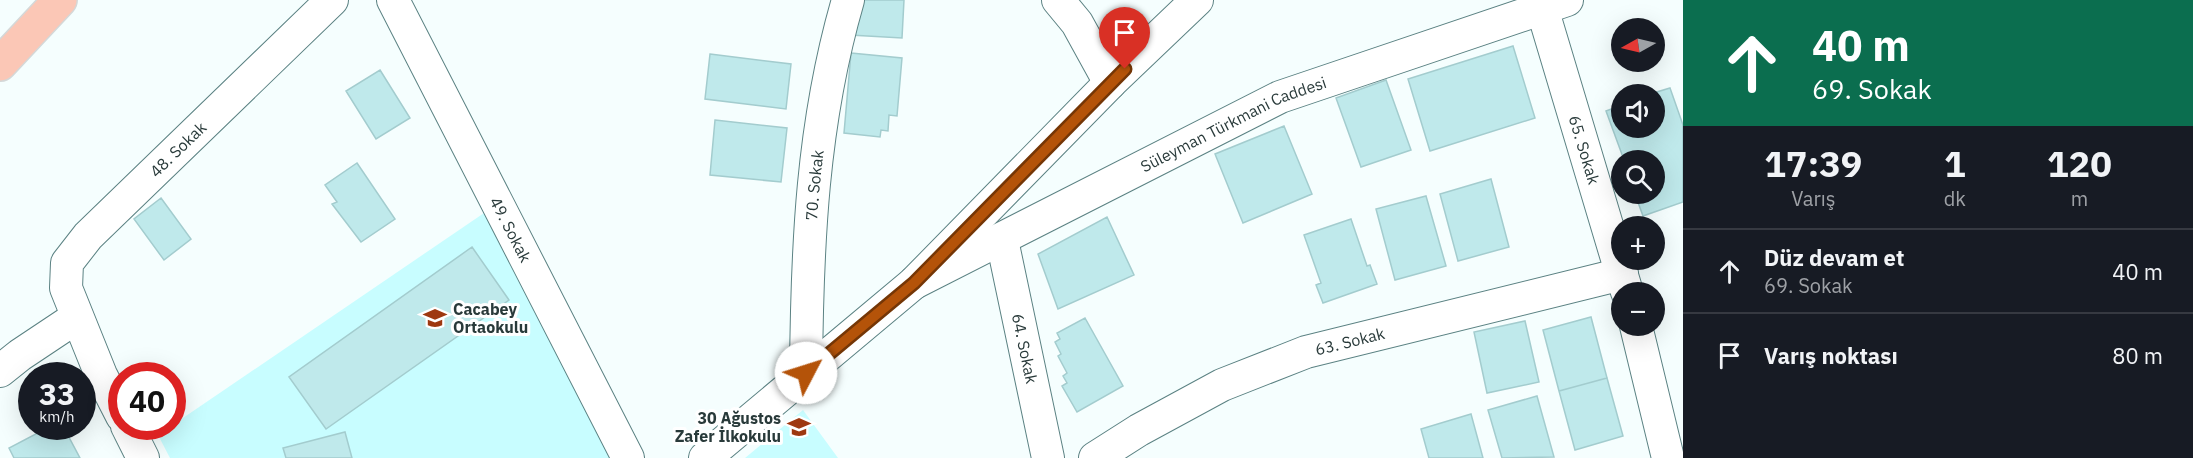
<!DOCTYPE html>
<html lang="tr">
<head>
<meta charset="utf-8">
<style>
  body { margin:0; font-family:"IBM Plex Sans",sans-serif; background:#242831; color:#f1f3f6; height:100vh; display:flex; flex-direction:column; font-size:22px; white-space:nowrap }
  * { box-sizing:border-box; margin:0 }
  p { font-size:20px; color:#9ea1a6 }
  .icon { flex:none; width:33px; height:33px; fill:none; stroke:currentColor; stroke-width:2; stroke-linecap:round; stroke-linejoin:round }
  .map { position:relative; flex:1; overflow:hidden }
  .details { display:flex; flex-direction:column; background:#171b24; width:510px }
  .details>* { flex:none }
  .guide { background:#0b6e4f; color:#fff; overflow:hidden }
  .needle { width:39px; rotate:262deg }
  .tools { position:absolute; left:1611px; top:18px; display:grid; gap:12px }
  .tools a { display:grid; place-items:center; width:54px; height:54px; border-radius:50%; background:#171b24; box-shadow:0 6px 24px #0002; font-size:30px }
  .speed { position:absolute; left:18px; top:362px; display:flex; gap:12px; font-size:30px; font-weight:700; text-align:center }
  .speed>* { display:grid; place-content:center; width:78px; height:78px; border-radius:50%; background:#171b24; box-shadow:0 6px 24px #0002; line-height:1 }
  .speed small { font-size:15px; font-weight:400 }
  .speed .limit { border:9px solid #d22; background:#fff; color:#111 }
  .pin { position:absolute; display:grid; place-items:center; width:51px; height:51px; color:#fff; margin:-62px -26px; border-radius:50% 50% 50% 0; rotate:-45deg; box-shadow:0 0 6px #0007 }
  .pin .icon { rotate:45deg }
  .me { position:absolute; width:66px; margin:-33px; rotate:50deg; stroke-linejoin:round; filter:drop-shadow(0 0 4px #0008) }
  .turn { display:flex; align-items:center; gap:21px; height:126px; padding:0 30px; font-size:27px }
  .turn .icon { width:78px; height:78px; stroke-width:2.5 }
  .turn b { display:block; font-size:42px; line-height:51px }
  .eta { display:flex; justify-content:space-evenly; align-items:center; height:102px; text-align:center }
  .eta b { font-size:36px; font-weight:700; line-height:42px }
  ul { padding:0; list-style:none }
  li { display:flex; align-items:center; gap:18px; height:84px; padding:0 30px; border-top:2px solid #363941 }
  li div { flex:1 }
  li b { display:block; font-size:22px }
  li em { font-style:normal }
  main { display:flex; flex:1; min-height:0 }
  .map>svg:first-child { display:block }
  .built { fill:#c8fdff }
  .building { fill:#bfe9eb; stroke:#a3ccce; stroke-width:1.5 }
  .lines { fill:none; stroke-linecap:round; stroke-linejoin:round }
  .minor-casing { stroke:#5b8283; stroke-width:34 }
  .highway-casing { stroke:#d4d8d8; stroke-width:36 }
  .minor { stroke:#fff; stroke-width:32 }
  .highway { stroke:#fbc7b6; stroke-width:33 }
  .route-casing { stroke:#753606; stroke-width:15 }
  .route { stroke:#b45309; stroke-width:10 }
  .labels { text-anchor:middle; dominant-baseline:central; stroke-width:6; stroke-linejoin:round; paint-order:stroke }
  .street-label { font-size:16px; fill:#293a3a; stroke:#fff }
  .poi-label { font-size:16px; font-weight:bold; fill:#293a3a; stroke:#fff; text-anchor:start }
</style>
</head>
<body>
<main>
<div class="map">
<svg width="1683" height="458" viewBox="0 0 1683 458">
  <rect width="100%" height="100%" fill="#f5fefe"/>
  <path class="built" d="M487,211L612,458H170L158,435Z
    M803,410L838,458H745Z"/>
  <path class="building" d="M857,0H904L902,38L850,35Z
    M1513,46L1535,118L1430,151L1408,79Z
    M851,53L902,58L897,116L889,115L888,131L881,130L880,137L844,133Z
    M710,54L791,64L786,109L705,99Z
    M380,70L410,118L376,139L346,91Z
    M1386,80L1411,150L1361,167L1336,98Z
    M1670,88L1683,125V202L1643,216L1635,194H1654V160H1624L1606,111L1622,105V128H1654V94H1650Z
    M715,120L787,128L781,182L710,175Z
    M1284,126L1312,194L1243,223L1215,154Z
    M357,163L395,219L361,242L332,204L337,202L325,185Z
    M1491,179L1509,247L1458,261L1440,194Z
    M1426,196L1446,266L1395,280L1376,209Z
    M161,198L191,239L164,260L134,219Z
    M1107,217L1134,275L1058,309L1038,254Z
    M1351,219L1367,266L1370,265L1377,284L1323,303L1316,285L1321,283L1304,235Z
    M472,247L509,300L326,429L289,377Z
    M1591,317L1607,378L1559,391L1543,330Z
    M1085,318L1123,386L1077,412L1062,386L1067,383L1063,376L1067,373L1058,356L1061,354L1055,342L1060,339L1057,333Z
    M1525,321L1539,382L1487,393L1474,332Z
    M1607,378L1623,436L1575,450L1559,391Z
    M1537,396L1554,457L1502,458L1488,410Z
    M1471,414L1483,458H1429L1421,429Z
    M51,426H63L80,458H14L9,448Z
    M345,432L352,458H286L283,448Z"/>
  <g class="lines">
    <g class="minor-casing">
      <g id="minor">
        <path id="s1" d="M393,0L628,458"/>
        <path d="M1058,0L1077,23L1110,83"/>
        <path id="s2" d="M1542,8L1627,292"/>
        <path id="s3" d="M1002,240L1048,458"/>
        <path id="s4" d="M914,283L1280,97L1567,0"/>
        <path d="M1636,326L1668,458"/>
        <path d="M0,371L20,355L77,317"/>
        <path id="s5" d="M806,373C807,245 812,124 848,0"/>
        <path id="s6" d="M122,416L101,375L66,288L67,263L88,236L332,0"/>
        <path d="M127,426L143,458"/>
        <path d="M705,458L914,283L1110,83L1197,0"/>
        <path id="s7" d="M1095,458L1139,430L1222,385L1306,352L1622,274"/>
      </g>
    </g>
    <g class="highway-casing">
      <path id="highway" d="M0,64L60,0"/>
    </g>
    <use href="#minor" class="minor"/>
    <use href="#highway" class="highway"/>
  </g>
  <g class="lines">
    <g class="route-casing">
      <path id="route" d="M806,373L914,283L1125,69"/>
    </g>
    <use href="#route" class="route"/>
  </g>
  <defs>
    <g id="school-bare" transform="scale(1.8)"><path d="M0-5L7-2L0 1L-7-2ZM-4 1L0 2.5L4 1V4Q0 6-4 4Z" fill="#9e3810" stroke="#fff" stroke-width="2.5" paint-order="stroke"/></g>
  </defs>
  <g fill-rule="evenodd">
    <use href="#school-bare" x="435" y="318"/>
    <use href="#school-bare" x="799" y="427"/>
  </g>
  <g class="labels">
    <g class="street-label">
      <text stroke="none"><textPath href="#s4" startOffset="357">Süleyman Türkmani Caddesi</textPath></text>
      <text stroke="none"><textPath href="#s6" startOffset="324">48. Sokak</textPath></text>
      <text stroke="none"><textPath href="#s2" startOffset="148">65. Sokak</textPath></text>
      <text stroke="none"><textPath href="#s5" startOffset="188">70. Sokak</textPath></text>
      <text stroke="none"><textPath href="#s1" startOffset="258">49. Sokak</textPath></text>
      <text stroke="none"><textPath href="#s7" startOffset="282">63. Sokak</textPath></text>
      <text stroke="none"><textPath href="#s3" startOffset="111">64. Sokak</textPath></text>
    </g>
    <g class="poi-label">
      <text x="453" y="309">Cacabey<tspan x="453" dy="18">Ortaokulu</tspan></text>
      <text x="781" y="418" text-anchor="end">30 Ağustos<tspan x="781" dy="18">Zafer İlkokulu</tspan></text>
    </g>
  </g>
</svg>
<div class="tools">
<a><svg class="needle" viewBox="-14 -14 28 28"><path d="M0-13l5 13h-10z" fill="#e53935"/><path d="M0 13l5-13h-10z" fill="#9ea1a6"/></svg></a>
<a><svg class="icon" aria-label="sound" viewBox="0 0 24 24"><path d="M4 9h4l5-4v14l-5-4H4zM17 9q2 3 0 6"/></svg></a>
<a><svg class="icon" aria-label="search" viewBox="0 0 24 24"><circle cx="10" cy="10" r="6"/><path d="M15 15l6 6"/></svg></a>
<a>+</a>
<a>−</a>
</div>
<div class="speed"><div>33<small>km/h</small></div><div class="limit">40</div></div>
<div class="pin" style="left:1125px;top:69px;background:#d93025"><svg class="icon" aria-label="arrive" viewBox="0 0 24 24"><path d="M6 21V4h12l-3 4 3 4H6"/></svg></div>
<svg class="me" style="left:806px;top:373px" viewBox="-20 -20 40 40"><circle r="19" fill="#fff"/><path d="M0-13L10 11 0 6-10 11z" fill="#b45309"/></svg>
</div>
<section class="details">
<div class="guide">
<div class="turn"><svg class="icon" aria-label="ahead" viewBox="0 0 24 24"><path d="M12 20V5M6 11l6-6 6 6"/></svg><div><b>40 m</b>69. Sokak</div></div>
</div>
<div class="eta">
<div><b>17:39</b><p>Varış</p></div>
<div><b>1</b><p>dk</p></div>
<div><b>120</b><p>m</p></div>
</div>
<ul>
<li><svg class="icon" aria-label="ahead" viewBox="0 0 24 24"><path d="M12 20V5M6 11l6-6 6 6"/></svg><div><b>Düz devam et</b><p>69. Sokak</p></div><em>40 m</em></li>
<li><svg class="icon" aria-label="arrive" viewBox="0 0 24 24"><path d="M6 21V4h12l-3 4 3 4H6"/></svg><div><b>Varış noktası</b></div><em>80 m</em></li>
</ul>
</section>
</main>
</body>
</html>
